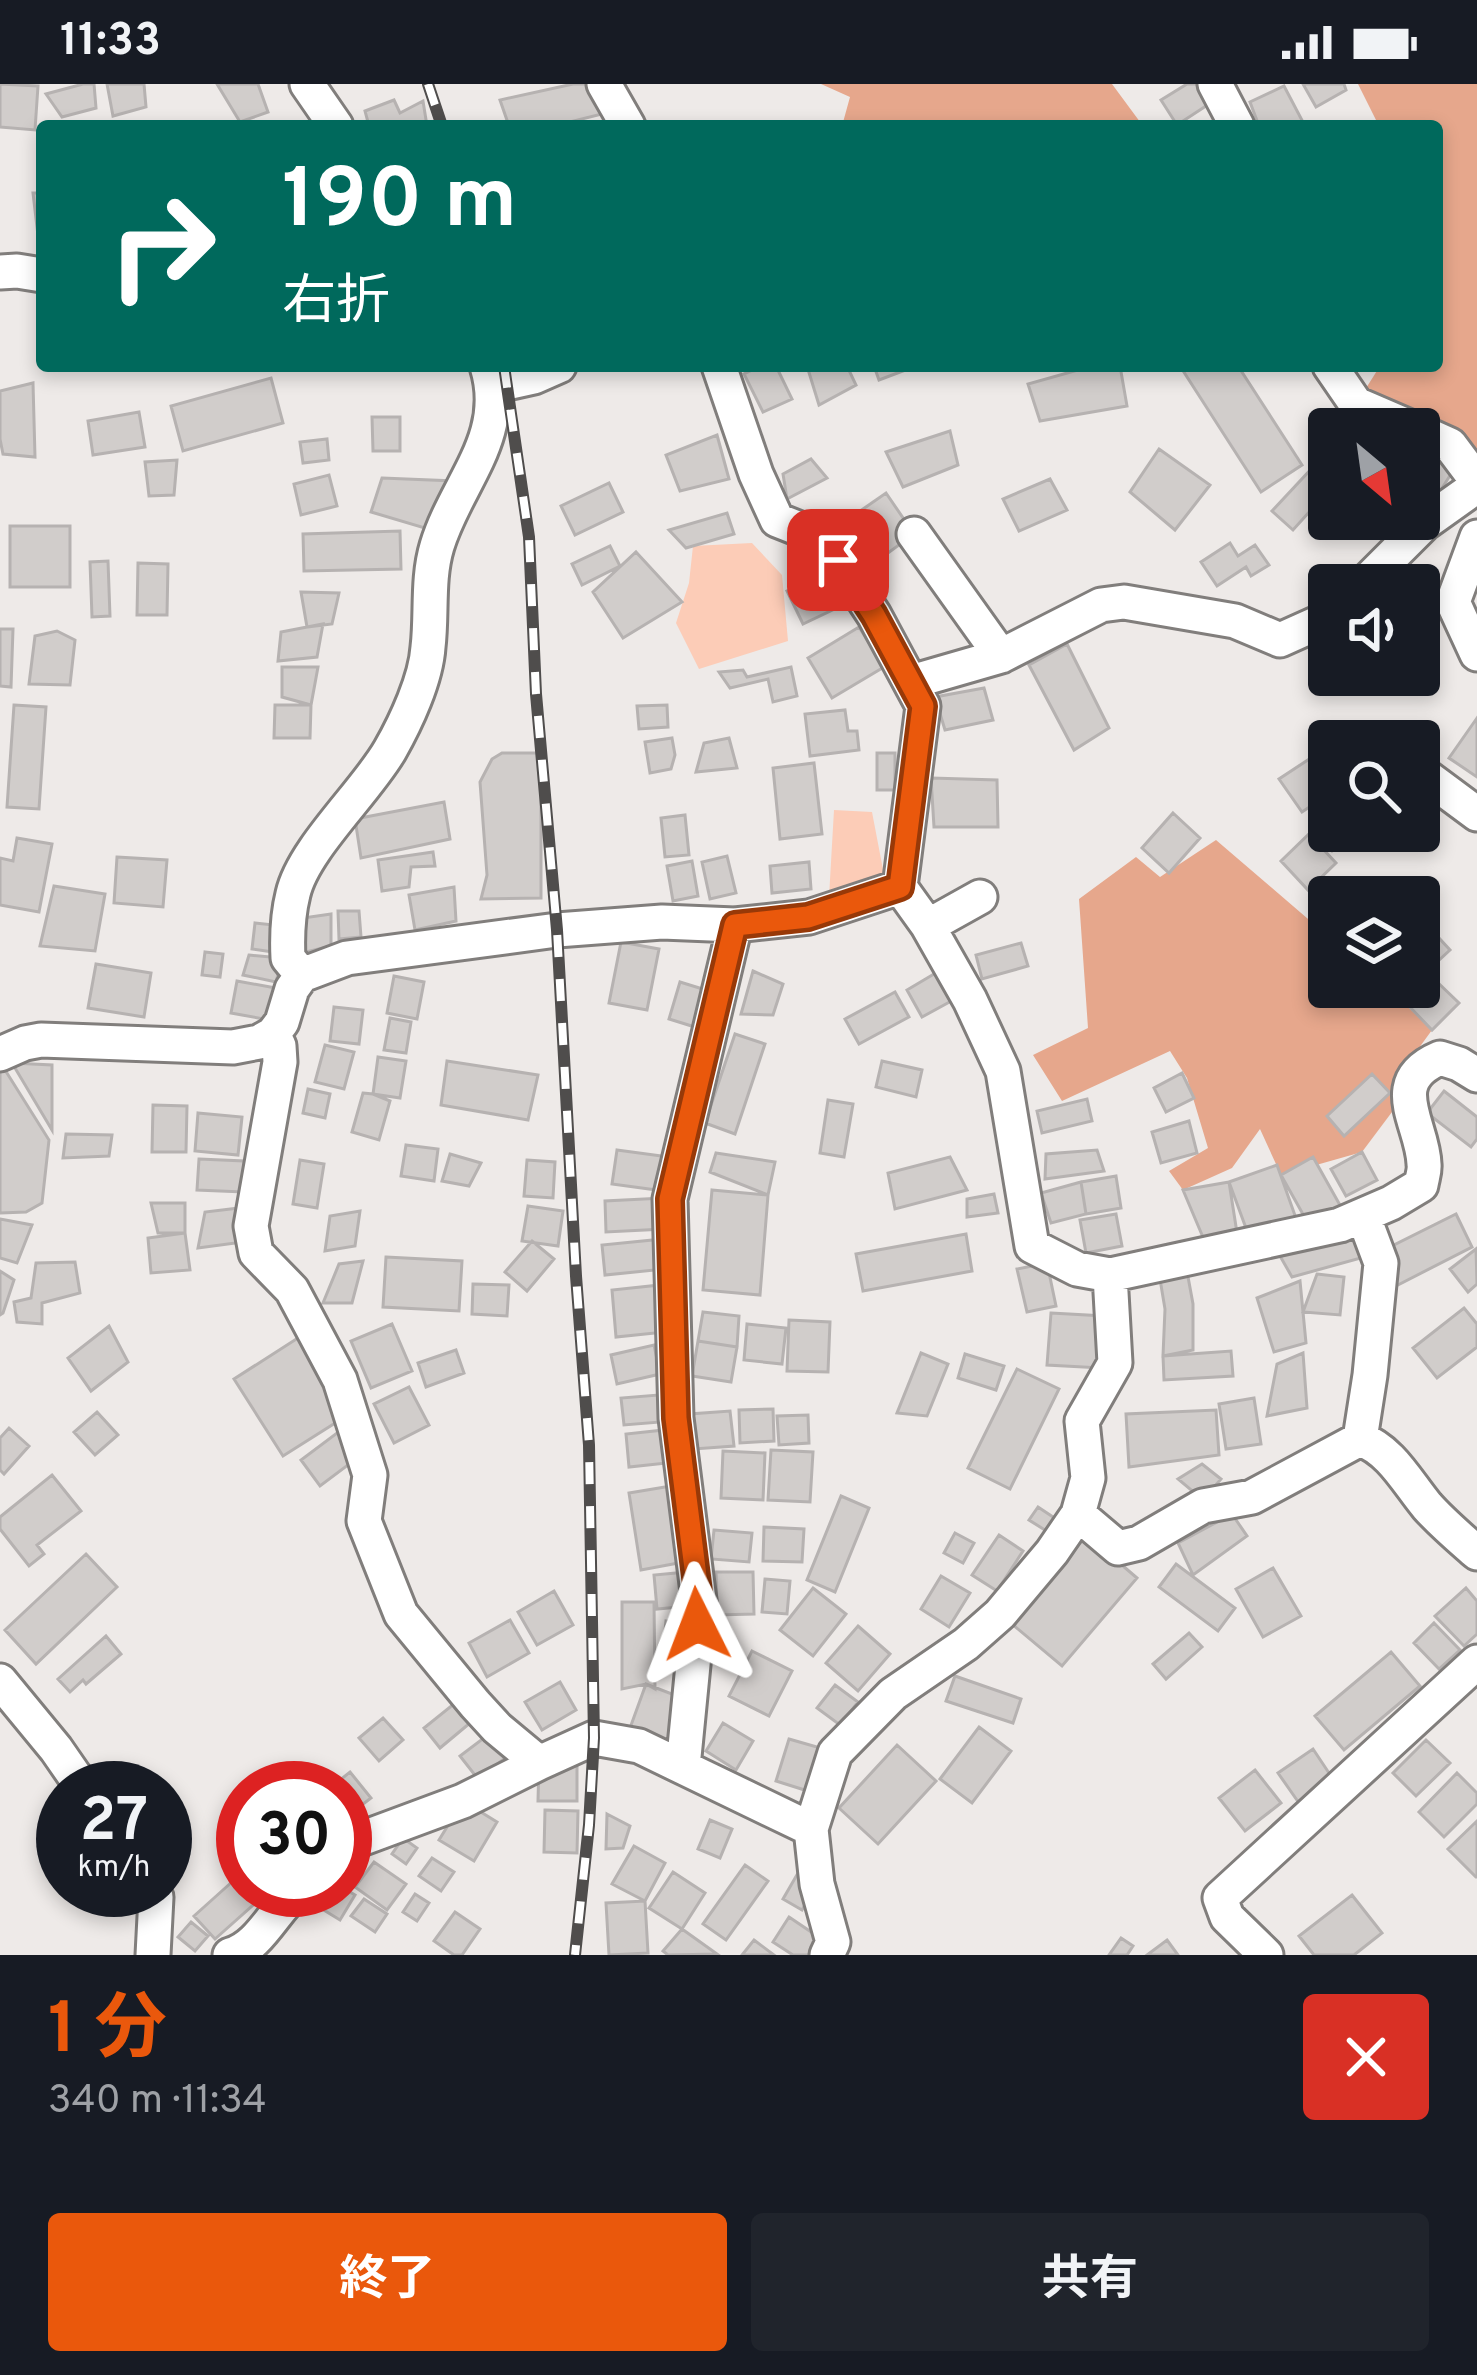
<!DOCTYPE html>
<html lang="ja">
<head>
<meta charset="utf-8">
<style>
  body { margin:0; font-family:Overpass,"Noto Sans JP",sans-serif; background:#20242c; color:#f1f3f6; height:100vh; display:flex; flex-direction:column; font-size:45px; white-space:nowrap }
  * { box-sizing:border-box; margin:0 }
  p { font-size:39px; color:#9ea1a6 }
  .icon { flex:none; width:66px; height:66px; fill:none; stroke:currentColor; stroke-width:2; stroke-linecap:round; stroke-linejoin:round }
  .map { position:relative; height:1871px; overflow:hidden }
  .sheet { display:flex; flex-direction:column; background:#171b24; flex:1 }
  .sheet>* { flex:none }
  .banner { position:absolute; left:36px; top:36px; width:1407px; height:252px; border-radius:12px; box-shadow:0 6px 18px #0003; background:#00695c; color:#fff; overflow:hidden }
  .needle { width:78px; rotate:151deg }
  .fabs { position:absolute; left:1308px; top:324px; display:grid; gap:24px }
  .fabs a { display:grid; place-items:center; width:132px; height:132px; border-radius:12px; background:#171b24; box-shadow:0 6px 18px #0003; font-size:60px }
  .speed { position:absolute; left:36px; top:1677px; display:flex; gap:24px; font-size:60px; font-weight:700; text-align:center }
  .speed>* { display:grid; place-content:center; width:156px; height:156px; border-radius:50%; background:#171b24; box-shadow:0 6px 18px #0003; line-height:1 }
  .speed small { font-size:30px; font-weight:400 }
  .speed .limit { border:18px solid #d22; background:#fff; color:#111 }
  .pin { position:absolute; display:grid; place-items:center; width:102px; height:102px; color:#fff; margin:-51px; border-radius:24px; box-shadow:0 6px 18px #0006 }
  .me { position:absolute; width:132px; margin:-66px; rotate:357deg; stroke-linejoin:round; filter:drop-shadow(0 0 9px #0008) }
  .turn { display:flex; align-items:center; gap:42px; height:252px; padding:0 48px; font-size:54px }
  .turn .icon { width:156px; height:156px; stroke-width:2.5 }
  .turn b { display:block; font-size:84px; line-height:102px }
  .round { display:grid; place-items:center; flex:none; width:126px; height:126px; border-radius:12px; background:#20242c }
  .summary { display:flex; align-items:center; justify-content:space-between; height:204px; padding:0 48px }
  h1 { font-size:72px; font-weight:700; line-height:90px; color:#ea580c }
  .cta { display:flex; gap:24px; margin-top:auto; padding:24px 48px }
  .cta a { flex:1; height:138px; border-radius:12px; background:#ea580c; color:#fff; font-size:48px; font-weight:700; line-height:138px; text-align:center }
  .cta a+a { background:#20242c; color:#f1f3f6 }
  .status { display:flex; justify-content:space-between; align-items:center; height:84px; padding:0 60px; background:#171b24; direction:ltr }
  .status svg { height:33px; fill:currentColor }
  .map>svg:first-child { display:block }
  .green { fill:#fcccb7 }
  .forest { fill:#e6a78c }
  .building { fill:#d1cdcb; stroke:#b6b2b1; stroke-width:3 }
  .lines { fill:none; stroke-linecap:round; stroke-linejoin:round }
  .minor-casing { stroke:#817e7c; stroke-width:39 }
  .minor { stroke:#fff; stroke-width:33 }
  .rail-casing { stroke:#4f4d4c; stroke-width:12 }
  .rail { stroke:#fff; stroke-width:8; stroke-dasharray:22; stroke-linecap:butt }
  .route-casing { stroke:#983908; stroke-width:30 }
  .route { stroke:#ea580c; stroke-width:21 }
</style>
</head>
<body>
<div class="status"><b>11:33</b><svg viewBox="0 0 49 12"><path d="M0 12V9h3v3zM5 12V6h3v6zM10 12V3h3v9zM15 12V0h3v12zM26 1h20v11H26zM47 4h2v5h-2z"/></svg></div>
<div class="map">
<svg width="1477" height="1871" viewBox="0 0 1477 1871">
  <rect width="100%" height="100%" fill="#eeeae8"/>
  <path class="green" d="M752,459L782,491L788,557L699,585L676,539L689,499L693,462Z
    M834,726L872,728L885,796L829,813Z"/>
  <path class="forest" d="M821,0H1112L1143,42H842L850,13Z
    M1358,0H1477V397L1356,320L1380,282H1437V42H1379Z
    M1216,756L1329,853V903H1387L1432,946L1416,968L1398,1020L1362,1068L1281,1091L1260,1045L1232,1084L1183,1106L1169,1087L1208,1064L1187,994L1170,967L1062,1017L1033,971L1088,944L1079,815L1136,773L1160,793Z"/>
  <path class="building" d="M0,0L38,2L35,46L0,43Z
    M83,0H94L96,24L62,33L46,10Z
    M107,0H144L146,23L113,32Z
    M217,0H258L268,28L240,38Z
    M573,0H596L606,29L554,42H509L500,16Z
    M1187,0H1200L1212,18L1177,41L1161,16Z
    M1303,0H1344L1346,6L1316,23Z
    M1284,2L1305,42H1259L1250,18Z
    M394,16L400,29L423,17L427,42H369L365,27Z
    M33,109H42V160H39Z
    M760,282H776L792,315L763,328L744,290Z
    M807,282H847L856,301L819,321Z
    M874,282H911V284L879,296Z
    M1092,282H1120L1127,322L1040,337L1028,300Z
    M1180,282H1238L1302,381L1261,408Z
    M271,294L283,339L183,367L171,322Z
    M33,299L35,373L3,370L0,355V307Z
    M139,328L145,363L93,371L88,337Z
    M372,333H400V367H373Z
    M950,347L958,381L903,403L886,368Z
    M717,351L729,395L680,407L666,371Z
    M327,355L329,376L303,379L300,358Z
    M1159,365L1210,401L1175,446L1130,408Z
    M1328,367L1329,406L1293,446L1272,427Z
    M1433,367L1456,382L1434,417L1419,407V389Z
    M811,375L827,394L787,415L783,390Z
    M177,376L174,411L149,412L145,378Z
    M329,391L337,422L301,431L294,400Z
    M382,394L454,397L438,448L371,428Z
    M1050,395L1067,426L1019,447L1003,415Z
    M609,399L623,428L575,451L561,422Z
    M1329,406V424L1318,435L1310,427Z
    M886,409L914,450L873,480L840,441Z
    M727,429L734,450L686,464L669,446Z
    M10,442H70V503H10Z
    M400,447L401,485L304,487L303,450Z
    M1230,459L1238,472L1255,461L1269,481L1251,492L1246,483L1217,502L1201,478Z
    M610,462L620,482L582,501L572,480Z
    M636,468L682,518L623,554L593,508Z
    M108,477L110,532L92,533L90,478Z
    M138,479L168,480L167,531H137Z
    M831,487L847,519L803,540L787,507Z
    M301,508L339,509L332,540L307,543Z
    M323,540L317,573L278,577L281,548Z
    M859,543L884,583L832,614L808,574Z
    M0,545H13L11,603L0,602Z
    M57,547L75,556L70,601L29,600L35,552Z
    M1067,560L1109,644L1074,666L1029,581Z
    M282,583H318L311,621L282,613Z
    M791,583L797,612L773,618L768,595L730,604L719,588L743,586L747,593Z
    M984,604L993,636L945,646L935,613Z
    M14,621L46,623L39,725L7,723Z
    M275,621H311L310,654H274Z
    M667,621L668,643L639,645L637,622Z
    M845,626L848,647H857L859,666L810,672L805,630Z
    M1477,634V693L1449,674Z
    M1360,641L1370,657H1336Z
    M672,654L675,671L671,685L650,689L645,658Z
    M729,654L737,684L696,688L704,659Z
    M1329,662V710L1302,728L1279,695Z
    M502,669H541V814L481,815L487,791L480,698L492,675Z
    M877,669H895V706H877Z
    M814,679L822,750L780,755L773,684Z
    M931,694L997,696L998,743H934Z
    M444,718L450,755L361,774L355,735Z
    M1173,729L1200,754L1169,789L1142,764Z
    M685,731L689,771L665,773L661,734Z
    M1329,732V747H1363L1332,767L1309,750Z
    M1309,750L1336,779L1308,806L1281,777Z
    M17,754L52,760L39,828L0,821V774L13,777Z
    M433,768L435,782L411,783L409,803L382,807L378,776Z
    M727,772L736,809L710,815L702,778Z
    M117,773L167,776L163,823L114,819Z
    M692,777L698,812L673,817L667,782Z
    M809,778L811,805L772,809L770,782Z
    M54,802L105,810L95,867L40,862Z
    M454,803L456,837L415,846L409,811Z
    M338,827H359L361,853L339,855Z
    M331,830V862L302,869L303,834Z
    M255,839L283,842L280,869L252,865Z
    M1427,841L1450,866L1425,889L1419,882V848Z
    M621,858L659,865L647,926L609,919Z
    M1021,859L1028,882L982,895L976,871Z
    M205,868L223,870L220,893L202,891Z
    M249,871L282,874L276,898L243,891Z
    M96,880L151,889L144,933L88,924Z
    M753,887L783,900L773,931L741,930Z
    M939,887L955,915L922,933L907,906Z
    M394,892L424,898L417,935L387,929Z
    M1433,894L1459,919L1432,946L1407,920Z
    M237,897L281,905L275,937L231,929Z
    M680,898L706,906L695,943L669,935Z
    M895,908L909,933L859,960L845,935Z
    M334,923L363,926L359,960L330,957Z
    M390,934L411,938L406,969L384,966Z
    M735,950L765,960L735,1050L705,1039Z
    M325,961L354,968L344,1005L315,998Z
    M378,973L406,977L400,1014L373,1010Z
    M447,977L538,991L528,1036L441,1021Z
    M882,977L922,986L916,1013L876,1003Z
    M0,978L49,1056L42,1119L26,1128L0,1129Z
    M12,979L52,981V1046Z
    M1182,989L1194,1014L1166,1028L1154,1004Z
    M1372,990L1390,1009L1344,1052L1327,1032Z
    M308,1005L330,1010L325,1034L303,1029Z
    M1444,1007L1477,1033V1055L1471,1063L1427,1029Z
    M363,1009L373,1010L390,1017L379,1056L352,1048Z
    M1087,1015L1092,1037L1042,1049L1037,1027Z
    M828,1016L853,1020L844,1073L820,1069Z
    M153,1021L187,1022L186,1068H152Z
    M198,1029L242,1033L238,1071L195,1067Z
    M1189,1037L1197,1069L1161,1079L1152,1048Z
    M66,1050L112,1051L109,1072L63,1074Z
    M406,1061L438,1065L434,1097L401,1092Z
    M617,1066L669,1073L664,1107L612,1100Z
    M1097,1066L1104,1087L1045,1095L1046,1070Z
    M1362,1068L1377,1096L1346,1112L1331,1085Z
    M716,1069L775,1078L768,1111L710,1088Z
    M450,1070L481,1079L469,1102L442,1097Z
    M950,1073L967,1106L895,1125L888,1089Z
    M1313,1073L1341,1123L1309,1141L1281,1091Z
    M199,1075L244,1077L243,1108L197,1106Z
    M300,1076L324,1080L317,1124L293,1120Z
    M527,1076L555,1078L553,1114L524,1112Z
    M1277,1081L1297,1137L1250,1155L1229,1098Z
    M1116,1092L1121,1124L1086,1130L1081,1098Z
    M1081,1098L1086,1130L1051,1139L1041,1109Z
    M1229,1098L1237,1149L1205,1158L1183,1106Z
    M712,1106L768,1111L760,1211L703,1206Z
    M994,1110L998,1129L967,1133V1115Z
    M663,1114L664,1145L606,1148L605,1117Z
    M151,1119H185V1149H158Z
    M528,1122L563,1127L558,1162L522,1157Z
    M239,1124L243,1158L198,1164L205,1128Z
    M360,1127L355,1162L325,1167L330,1132Z
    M1116,1130L1122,1162L1086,1169L1080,1136Z
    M1456,1130L1472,1163L1394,1203L1378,1169Z
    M0,1135L32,1141L17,1179L0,1174Z
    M1360,1143L1368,1172L1292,1193L1276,1165Z
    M185,1149L190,1186L151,1189L148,1154Z
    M966,1150L972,1187L863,1207L856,1170Z
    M663,1155L665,1185L605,1191L602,1161Z
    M532,1157L554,1175L527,1207L505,1188Z
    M1476,1165L1477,1200L1468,1208L1450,1185Z
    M386,1173L462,1177L459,1227L383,1223Z
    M363,1177L352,1219H323L339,1180Z
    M75,1178L80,1209L42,1219V1240L17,1238L14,1218L31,1214L36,1179Z
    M1047,1179L1056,1222L1027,1228L1017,1185Z
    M1186,1182L1193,1220V1266L1163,1272L1165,1225L1159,1189Z
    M0,1187L14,1196L3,1229L0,1231Z
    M1317,1190L1344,1193L1340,1231L1303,1228Z
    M1300,1197L1306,1259L1274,1268L1257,1214Z
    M473,1200L509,1201L507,1232L472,1230Z
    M660,1201L665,1248L616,1253L612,1206Z
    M1464,1224L1477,1240V1263L1437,1294L1413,1264Z
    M703,1228L739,1232L737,1263L698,1257Z
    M1051,1229L1104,1232L1101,1284L1047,1281Z
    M789,1236L830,1238L828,1288L787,1287Z
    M392,1240L412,1287L371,1304L351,1257Z
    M747,1240L786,1244L782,1280L744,1276Z
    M109,1242L128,1278L91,1307L68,1274Z
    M301,1252L351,1329L283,1372L234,1295Z
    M698,1257L737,1263L731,1298L692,1292Z
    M654,1261L660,1290L617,1300L611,1271Z
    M456,1266L464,1289L426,1303L418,1279Z
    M1231,1267L1233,1292L1164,1296L1163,1272Z
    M921,1269L948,1280L927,1332L897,1329Z
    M1303,1269L1307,1324L1267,1332L1277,1280Z
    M965,1270L1004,1282L996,1306L958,1294Z
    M1017,1285L1059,1305L1010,1405L968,1384Z
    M409,1303L429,1341L394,1359L374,1320Z
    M658,1311L661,1338L624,1341L621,1314Z
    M1254,1314L1261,1360L1226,1365L1219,1320Z
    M773,1325L774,1357L740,1359L739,1326Z
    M1216,1326L1219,1371L1129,1383L1126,1330Z
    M730,1327L734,1362L694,1365L690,1330Z
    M97,1328L118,1351L95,1371L74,1348Z
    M808,1331L809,1359L779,1361L777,1332Z
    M345,1343L364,1369L320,1402L301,1376Z
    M9,1344L29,1362L4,1390L0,1386V1354Z
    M664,1346L667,1379L629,1383L626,1350Z
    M771,1366L813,1368L810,1418L768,1416Z
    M723,1367L765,1369L763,1416L721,1414Z
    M1202,1380L1221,1395L1203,1416L1178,1395Z
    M52,1391L81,1427L37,1461L44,1470L29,1482L0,1445V1433Z
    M677,1401L689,1477L641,1486L629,1409Z
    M841,1412L869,1424L835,1508L807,1496Z
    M1038,1423L1056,1435L1048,1448L1029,1436Z
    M1232,1430L1247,1452L1193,1491L1178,1459Z
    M764,1443L804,1445L802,1478L763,1477Z
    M714,1446L752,1449L749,1478L711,1475Z
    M955,1449L974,1459L963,1479L944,1469Z
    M999,1451L1023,1467L997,1507L972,1491Z
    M1087,1451L1137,1494L1062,1582L1012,1540Z
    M86,1470L117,1503L36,1580L5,1546Z
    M1176,1480L1235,1524L1218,1547L1159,1503Z
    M1273,1484L1301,1532L1263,1553L1236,1505Z
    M687,1488L690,1522L657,1525L654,1491Z
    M716,1488H753L754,1530L717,1531Z
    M941,1492L970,1509L949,1543L921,1525Z
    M765,1495L790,1497L787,1530L762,1528Z
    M813,1504L846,1530L813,1572L780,1546Z
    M1466,1504L1477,1517V1550L1464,1562L1435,1532Z
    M554,1507L573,1541L537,1561L518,1528Z
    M622,1518H654L655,1605L646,1600L622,1605Z
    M510,1536L529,1569L487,1593L469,1559Z
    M666,1537L697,1540L692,1589L661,1586Z
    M1434,1539L1460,1566L1439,1585L1414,1559Z
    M858,1542L890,1570L858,1607L826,1579Z
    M1189,1549L1202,1563L1166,1595L1153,1580Z
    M106,1552L121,1570L86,1600L83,1596L70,1608L58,1595Z
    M752,1567L792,1587L769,1632L729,1612Z
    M1391,1568L1420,1602L1344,1666L1315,1632Z
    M955,1592L1021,1615L1013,1639L946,1617Z
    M560,1598L576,1626L542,1646L525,1618Z
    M646,1600L685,1615L668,1658L630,1644Z
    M835,1601L858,1618L840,1641L817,1624Z
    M460,1615L476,1634L440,1664L424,1644Z
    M383,1634L403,1656L379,1677L359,1654Z
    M723,1639L753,1657L736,1686L706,1667Z
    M979,1643L1011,1667L972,1719L940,1695Z
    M497,1644L514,1667L478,1695L460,1672Z
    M789,1655L824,1665L811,1708L776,1697Z
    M1426,1656L1450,1679L1416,1712L1393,1689Z
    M897,1661L936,1697L878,1760L839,1724Z
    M1313,1665L1333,1695L1299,1719L1278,1689Z
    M539,1679H577V1717H538Z
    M1255,1686L1281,1719L1245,1747L1219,1714Z
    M350,1688L371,1714L345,1734V1704H330Z
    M1457,1689L1477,1709V1720L1444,1753L1419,1728Z
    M463,1717L497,1738L474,1777L439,1756Z
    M545,1726L578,1727L577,1769L544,1768Z
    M607,1730L630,1742L623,1764L606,1765Z
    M710,1736L732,1745L720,1774L698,1765Z
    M1477,1737V1793H1476L1448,1765Z
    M403,1754L417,1764L406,1780L392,1770Z
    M634,1762L665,1779L645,1817L612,1800Z
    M432,1774L454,1788L441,1807L419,1792Z
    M374,1778L406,1800L387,1826L355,1803Z
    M745,1781L768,1797L726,1856L703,1840Z
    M243,1788V1806H270L215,1855L194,1832Z
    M673,1788L705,1809L682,1845L649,1824Z
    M798,1789L817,1800L802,1826L783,1815Z
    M345,1805L355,1811L340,1836L309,1817L316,1806Z
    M415,1810L429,1819L417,1837L403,1828Z
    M1352,1811L1382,1849L1354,1871H1314L1299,1852Z
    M364,1815L387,1830L375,1848L351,1832Z
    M645,1817L648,1869L609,1871L606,1819Z
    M455,1828L480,1845L462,1871H454L434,1857Z
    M789,1833L820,1854L808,1871H793L773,1858Z
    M191,1838L208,1852L195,1867L178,1853Z
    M682,1845L717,1870L668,1871L663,1867Z
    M1121,1854L1133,1862L1127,1871H1109Z
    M754,1856L774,1871H742Z
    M1167,1856L1178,1871H1147Z"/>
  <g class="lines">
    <g class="minor-casing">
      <path id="minor" d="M307,0L336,42
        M604,0L628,42
        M1215,0L1237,42
        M0,188L17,187L42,191
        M719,282L756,390L777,436L820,453L838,476L874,531L923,622L900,803L928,842L970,916L1003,987L1032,1162L1077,1185L1110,1191L1340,1141L1391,1119L1421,1101C1422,1094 1425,1087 1424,1080C1423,1040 1383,998 1440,974L1459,980L1477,991
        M1330,282L1356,320L1414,345
        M493,302L534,293L559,282
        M1419,347L1450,361L1477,397
        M914,450L1001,572
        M1477,453L1453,518L1477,570
        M1363,501L1425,439L1477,402
        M911,598L1001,572L1101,521L1124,518L1235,537L1280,556L1329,534
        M1419,687L1477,730
        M928,842L980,813
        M302,891L288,874C287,854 288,830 293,810C303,765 366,708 390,666C406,638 426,595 428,563C432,530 427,495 437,462C456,399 509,353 487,282
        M273,950L279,962L280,978L251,1142L256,1169L292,1206L340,1296L370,1391L364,1437L401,1530L475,1620L497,1644L539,1679
        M0,970L25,959L41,956L233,963L259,958L273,950L282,938L292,905L302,891L347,874L557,846L662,838L735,841L809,833L900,803
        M1360,1355L1370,1291L1381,1179L1363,1131
        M1078,1430L1118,1464L1139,1459L1203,1422L1252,1413L1360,1355C1391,1366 1407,1398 1427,1422C1442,1439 1460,1454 1477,1469
        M0,1597L56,1665L83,1704
        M683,1683L697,1540L701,1532L676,1334L670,1115L735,841
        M345,1767L358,1756L463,1717L539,1679L594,1654L639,1662L811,1745
        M152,1806L156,1813L153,1871
        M230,1871C260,1863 274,1826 298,1806
        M827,1871L833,1858L817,1800L811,1745L835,1669L893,1610L966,1560L1000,1530L1052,1468L1078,1430L1088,1394L1082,1337L1115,1279L1110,1191
        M1266,1871L1227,1833L1220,1814L1477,1578"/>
    </g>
    <use href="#minor" class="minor"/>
    <g class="rail-casing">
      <path id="rail" d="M428,0L442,42
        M504,282L529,453L536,610L557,846L576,1192L589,1361L594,1654L589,1741L575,1871"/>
    </g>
    <use href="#rail" class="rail"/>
  </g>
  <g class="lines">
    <g class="route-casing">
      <path id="route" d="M697,1540L701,1532L676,1334L670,1115L735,841L808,833L900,803L923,622L874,531L838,476"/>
    </g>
    <use href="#route" class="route"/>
  </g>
</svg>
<div class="fabs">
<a><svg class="needle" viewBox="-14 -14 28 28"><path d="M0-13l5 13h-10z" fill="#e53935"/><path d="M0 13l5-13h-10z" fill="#9ea1a6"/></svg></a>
<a><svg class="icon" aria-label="sound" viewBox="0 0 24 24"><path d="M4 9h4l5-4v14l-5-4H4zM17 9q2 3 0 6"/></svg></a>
<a><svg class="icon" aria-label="search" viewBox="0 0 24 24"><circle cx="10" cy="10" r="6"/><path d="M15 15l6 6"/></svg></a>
<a><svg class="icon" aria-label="layers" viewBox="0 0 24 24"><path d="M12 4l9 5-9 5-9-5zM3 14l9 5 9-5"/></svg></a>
</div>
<div class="speed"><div>27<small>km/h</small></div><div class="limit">30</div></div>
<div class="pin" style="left:838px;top:476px;background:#d93025"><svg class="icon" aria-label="arrive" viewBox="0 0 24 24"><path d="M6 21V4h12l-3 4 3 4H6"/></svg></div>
<svg class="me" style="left:697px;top:1540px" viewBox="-20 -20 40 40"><path d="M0-17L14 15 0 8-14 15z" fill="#ea580c" stroke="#fff" stroke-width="4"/></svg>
<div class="banner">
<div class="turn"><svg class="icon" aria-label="right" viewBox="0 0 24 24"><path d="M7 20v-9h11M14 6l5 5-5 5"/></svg><div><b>190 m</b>右折</div></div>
</div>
</div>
<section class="sheet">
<div class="summary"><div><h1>1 分</h1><p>340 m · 11:34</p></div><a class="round" style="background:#d93025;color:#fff"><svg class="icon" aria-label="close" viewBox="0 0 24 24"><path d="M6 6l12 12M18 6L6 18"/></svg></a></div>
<div class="cta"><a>終了</a><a>共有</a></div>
</section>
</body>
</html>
